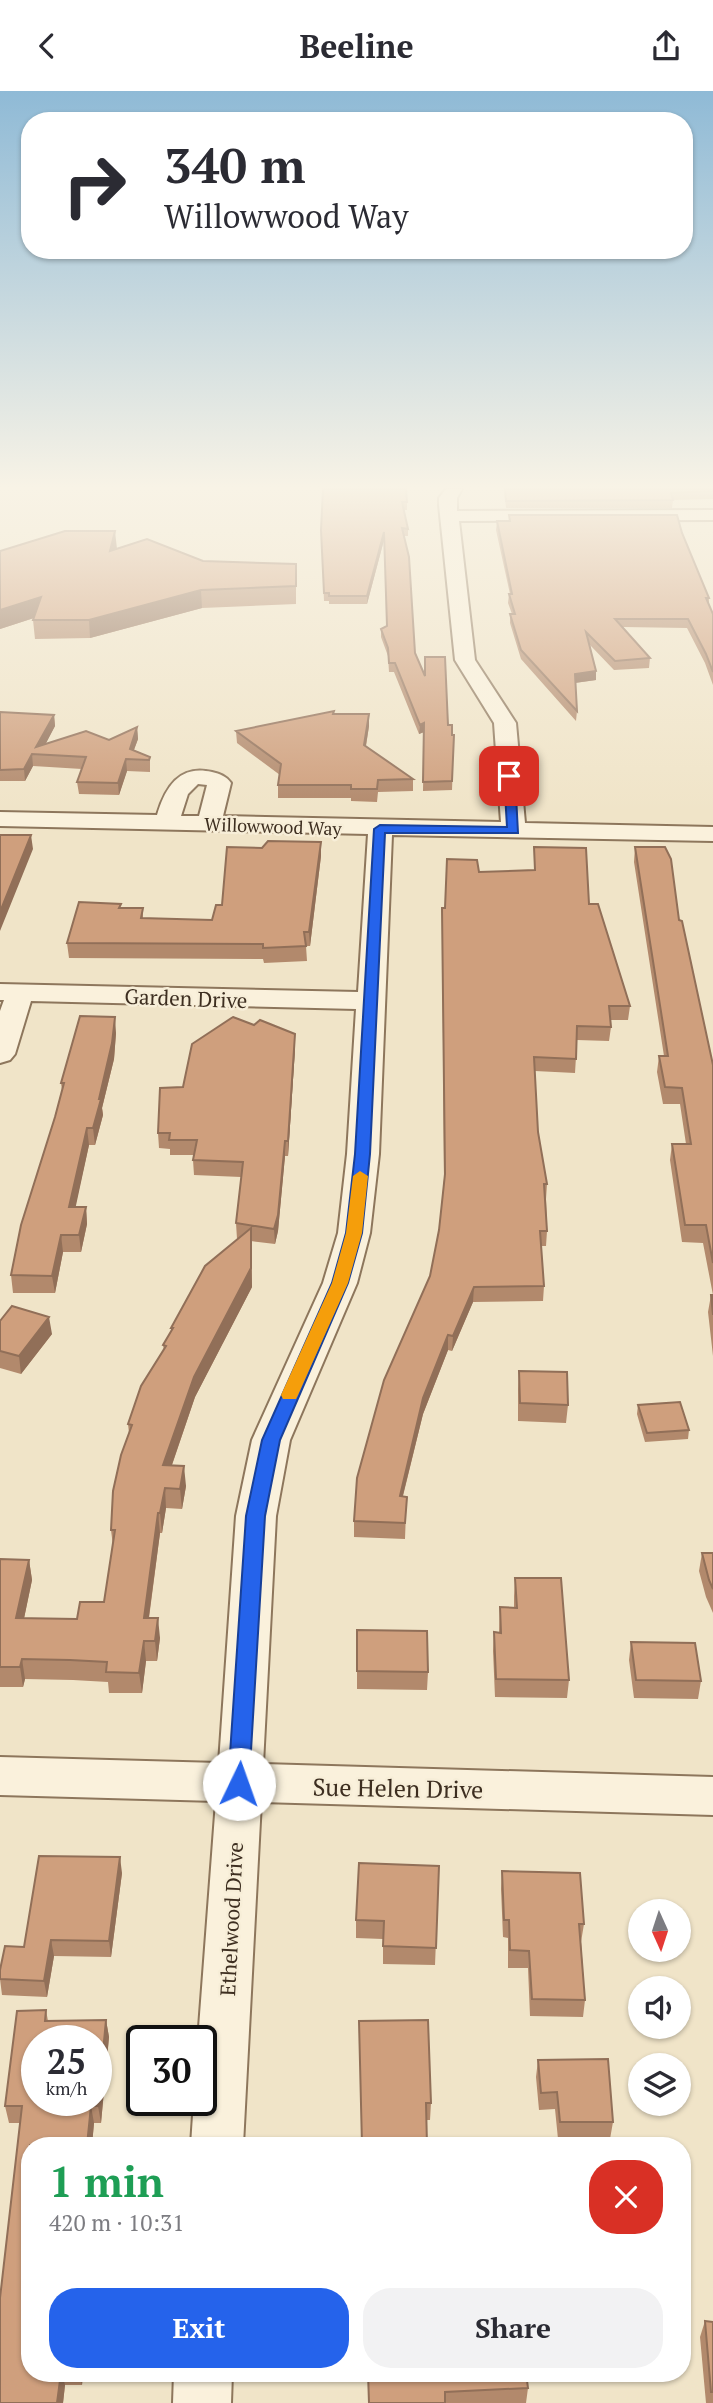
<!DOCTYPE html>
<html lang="en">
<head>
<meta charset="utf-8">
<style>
  body { margin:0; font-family:"PT Serif",serif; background:#f2f2f3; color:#2b2b33; height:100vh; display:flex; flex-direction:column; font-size:26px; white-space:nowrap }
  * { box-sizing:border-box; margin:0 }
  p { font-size:23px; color:#7c7c81 }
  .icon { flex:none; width:38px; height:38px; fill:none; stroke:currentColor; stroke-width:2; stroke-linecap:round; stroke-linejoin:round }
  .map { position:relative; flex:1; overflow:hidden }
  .side { position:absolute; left:21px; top:2046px; width:670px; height:245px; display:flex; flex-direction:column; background:#fff; border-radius:28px; box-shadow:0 2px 5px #0004 }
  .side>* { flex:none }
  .hud { position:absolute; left:21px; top:21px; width:672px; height:147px; border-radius:28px; box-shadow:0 2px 5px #0004; background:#fff; color:#2b2b33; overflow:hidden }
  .needle { width:46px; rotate:177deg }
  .controls { position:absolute; left:628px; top:1808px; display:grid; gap:14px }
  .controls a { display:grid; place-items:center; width:63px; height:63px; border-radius:50%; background:#fff; box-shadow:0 2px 5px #0004; font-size:35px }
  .speed { position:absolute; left:21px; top:1934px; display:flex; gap:14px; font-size:35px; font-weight:700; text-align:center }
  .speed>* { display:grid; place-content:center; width:91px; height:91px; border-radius:50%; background:#fff; box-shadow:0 2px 5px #0004; line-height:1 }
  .speed small { font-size:18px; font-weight:400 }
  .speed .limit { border:4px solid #111; border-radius:10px; background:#fff; color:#111 }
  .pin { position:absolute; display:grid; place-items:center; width:60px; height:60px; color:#fff; margin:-30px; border-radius:14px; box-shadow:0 4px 10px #0006 }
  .me { position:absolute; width:77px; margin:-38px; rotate:3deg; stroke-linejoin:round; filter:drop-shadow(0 0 5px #0008) }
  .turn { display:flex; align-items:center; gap:24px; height:147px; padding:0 28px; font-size:32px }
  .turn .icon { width:91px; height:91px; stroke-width:2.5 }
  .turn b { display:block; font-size:49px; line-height:60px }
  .round { display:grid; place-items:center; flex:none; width:74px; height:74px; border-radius:28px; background:#f2f2f3 }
  .overview { display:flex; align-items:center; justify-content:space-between; height:119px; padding:0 28px }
  h1 { font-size:42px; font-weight:600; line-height:52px; color:#1e9e55 }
  .primary-button { display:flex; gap:14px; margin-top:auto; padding:14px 28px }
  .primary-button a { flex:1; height:80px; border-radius:28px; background:#2563eb; color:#fff; font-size:28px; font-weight:600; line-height:80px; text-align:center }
  .primary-button a+a { background:#f2f2f3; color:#2b2b33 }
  header { display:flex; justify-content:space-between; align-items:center; height:91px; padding:0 28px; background:#fff; font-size:32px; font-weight:600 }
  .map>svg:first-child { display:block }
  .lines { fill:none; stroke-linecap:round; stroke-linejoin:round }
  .street-casing { stroke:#8d765c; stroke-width:4 }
  .street { fill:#faf1dc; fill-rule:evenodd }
  .wall { fill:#b2896c; fill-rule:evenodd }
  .shaded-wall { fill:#916f58 }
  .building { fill:#cf9f7d; stroke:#916f58; stroke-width:2; fill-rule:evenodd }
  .route { fill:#2563eb; stroke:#184099; stroke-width:2 }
  .slow { fill:#f59e0b }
  .labels { text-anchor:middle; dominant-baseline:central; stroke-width:5; stroke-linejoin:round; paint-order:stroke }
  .far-street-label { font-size:18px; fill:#3d2e20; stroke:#f7eed8 }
  .street-label { font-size:21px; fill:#3d2e20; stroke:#f7eed8 }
  .near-street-label { font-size:24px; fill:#3d2e20; stroke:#f7eed8 }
</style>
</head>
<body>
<header><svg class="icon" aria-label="back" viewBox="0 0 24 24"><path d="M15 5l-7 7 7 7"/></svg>Beeline<svg class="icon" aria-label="share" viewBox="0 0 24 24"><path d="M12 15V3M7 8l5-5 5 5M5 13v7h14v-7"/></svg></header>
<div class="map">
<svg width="713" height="2312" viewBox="0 0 713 2312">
  <rect width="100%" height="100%" fill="#f0e4c8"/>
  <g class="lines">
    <g class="street-casing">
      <path id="street" d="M446,398H462L457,407V420L713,419V429L459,430L475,569L516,632L525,732L713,736V750L392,744L379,1063L370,1142L357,1192L290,1349L276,1425L263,1673L713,1686V1724L261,1711L243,2054H191L194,2009H201V1950H198L216,1710L0,1704V1666L219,1672L236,1425L252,1349L323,1192L338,1142L347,1063L356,918L31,910L15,963L10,969L0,972V920L4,909H0V893L358,901L368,743L0,735V721L157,724C165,697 179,673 212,681C220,683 226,685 231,692L223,725L501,731L494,632L455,569L439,414V407ZM198,693L207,694L199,725H181L188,703Z
        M174,2282H232L231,2312H173Z"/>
    </g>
    <use href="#street" class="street"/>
  </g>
  <path class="wall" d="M323,398L407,411V419H404L408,438V445H404L415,562L452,644H454L452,699L423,700L424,641L419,643L394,581H389L388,565L381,546V538L387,535L384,449L367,513H329V510H324L321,439Z
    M504,398H713V408L673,409L672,417H506Z
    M509,424L682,442L709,507V514L713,523V594L705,572L687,537L623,536L650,567L649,577L614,579L590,554L596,580V589L575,592L577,620L576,630L521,568L510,532V523H512L508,512L509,503H510L496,439L497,430H509Z
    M117,458L203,470L296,473V513L202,517L90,547L35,548L33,529L34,527L0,538V460Z
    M334,620V623H369V635L366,655L413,688V700L378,701L377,711L351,710V707H278V694L280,684L237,652L236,640Z
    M0,621L54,624L55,635L45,653L109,649L137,636L138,648L134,659L150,666V681L127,680L119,704L79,703L77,691L82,678L33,675L25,690H0Z
    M534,756L589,813L630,915L628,929H610L611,936L609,950L577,949L575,982L535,980L538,1041L547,1093L546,1108L547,1140L546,1155H541L544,1195L543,1210L473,1211L452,1260L448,1259L423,1323L403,1405L406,1421L405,1448L354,1446V1430L430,1185L439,1139L444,1088L442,817H445L479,781L534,779Z
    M635,756L679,829L713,974V1204L703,1152L682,1151L670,1069L672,1053H686L680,1013H663L657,981L659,965H664L634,771Z
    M321,765L310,855H306L307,870L264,872L263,868L69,867L67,852L121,817H143V827L212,829L222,814Z
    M254,934L295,943V958L288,1065H285L278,1140L275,1153L251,1150L252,1196L195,1306L172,1374L186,1395L182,1418L166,1417L162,1442H160L149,1527L160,1547L157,1570H146L142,1602H109L108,1591L73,1589L25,1588L23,1596H0V1468L29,1469L32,1489L24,1527L77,1528L104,1511L113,1455L111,1439L129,1342L128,1333L164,1259L163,1254L171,1241V1237L237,1148L236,1132L241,1086L194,1084L193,1069L194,1064H170V1058L159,1057L158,1042L183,996Z
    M116,942L114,968L102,1017L103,1024L95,1054H89L75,1116H86L87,1133L81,1161H63L55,1202H13L11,1184L62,999L61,992Z
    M711,1204H713V1265L708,1221Z
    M0,1230L52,1243L21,1283L0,1277Z
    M519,1280L568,1314L566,1332L518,1330V1298Z
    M638,1314L689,1339L688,1348L645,1351L637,1323Z
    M702,1462H713V1522L706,1506L699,1480Z
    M515,1487L569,1589L567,1607L495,1606L493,1560L494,1541L499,1542L500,1516L514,1517V1505Z
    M357,1539L428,1581L427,1599L357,1598Z
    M631,1551L701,1590L698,1608L634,1607L629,1569Z
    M439,1775L435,1874L383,1873V1848L356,1847V1829Z
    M502,1780L584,1833L581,1851L585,1909L583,1926L530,1925L528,1877H508V1847L503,1846L501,1798Z
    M122,1782L111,1866L54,1865L47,1906L2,1904L0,1888L24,1856Z
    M46,1919L48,1930L106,1929L109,1946L101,2032H94L92,2054H30V2282H83L82,2294H65L63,2312H0V2207L20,2032H9L5,2015L17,1920ZM37,1950H96V2009H37Z
    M359,1947L431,2012L430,2029H426Z
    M538,1969L613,2031L610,2048H558L555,2018L539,2019L536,1986Z
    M705,2230L713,2231V2312H706L700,2246Z
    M368,2282H526L528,2297L526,2312H368Z"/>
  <path class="shaded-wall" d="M115,440L117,458L110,460Z
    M384,441V449L367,513V505Z
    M201,499L202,517L90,547L89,529Z
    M41,506L43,524L0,538V519Z
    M596,580V589L574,592L575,583Z
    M369,623V635L364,666V654Z
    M54,624L55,635L40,664L36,656Z
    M424,632V641L419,643L420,634Z
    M137,636L138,648L130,669V658Z
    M32,663L33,675L25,690L24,678Z
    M126,668L127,680L119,704L118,692Z
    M31,744L33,758L0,840V821Z
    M321,751V765L310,855L309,841Z
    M115,926L116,942L114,968L102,1017L103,1024L95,1054L93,1037Z
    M295,943V958L288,1065V1050Z
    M87,1037L89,1054L72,1133L69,1116Z
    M285,1050V1065L278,1140L275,1153L274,1138Z
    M86,1116L87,1133L81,1161L79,1144Z
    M251,1137L252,1196L195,1306L165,1394L163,1374L194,1286Z
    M61,1144L63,1161L55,1202L52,1185Z
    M474,1196L473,1211L452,1260L453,1245Z
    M49,1226L52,1243L21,1283L19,1265Z
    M448,1244V1259L423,1323L399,1420L400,1405L423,1307Z
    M184,1375L186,1395L182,1418L180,1398Z
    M165,1397L166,1417L162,1442L160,1422Z
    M158,1422L160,1442L146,1547L144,1527Z
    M29,1469L32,1489L20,1547L16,1527Z
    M158,1527L160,1547L157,1570L155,1550Z
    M144,1550L146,1570L142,1602L139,1582Z
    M22,1568L25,1588L23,1596L20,1576Z
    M120,1766L122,1782L111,1866L109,1850Z
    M51,1849L54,1865L47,1906L44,1890Z
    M106,1929L109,1946L101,2032L98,2015Z
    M91,2015L94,2032L92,2054H87Z
    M61,2282H62L65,2294L63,2312H57Z
    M79,2282H83L82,2294Z"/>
  <path class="building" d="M323,398H406L407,411H402L408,438L402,437L409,466L415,562L425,585V566H445L448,634H452V644H454L452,690L423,691L424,632L420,634L395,572H389L388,557L381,538L387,535L384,441L367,505H329V502H324L321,439Z
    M505,398H713V400L671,402L673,409L506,410Z
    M509,424H677L682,442L709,507H706L713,523V581L706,563L688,528H615L650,567L615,570L586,541L596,580L575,583L577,620L521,559L510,523H515L509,503H512L497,430H510Z
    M65,440H115L110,460L147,448L203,470L296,473V495L201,499L89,529H33L41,506L0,519V460Z
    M334,620L333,623H369L364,654L413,688L378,689L377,698H351V694H278L281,673L236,640Z
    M0,621L54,624L36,656L86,640L109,649L137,636L130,658L150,666L149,669L126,668L118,692L77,691L86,666L32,663L24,678L0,679Z
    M0,744H31L0,821Z
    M268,750L321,751L309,841H304L306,855L263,857V853L67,852L79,811L121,813L119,817H143L141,827L212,829L216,814H222L227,756L262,757Z
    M534,756L586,757L589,813H598L630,915H609L611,936L577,935L576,968L534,966L538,1041L547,1093H544L547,1140H540L544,1195L474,1196L453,1245L448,1244L423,1307L400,1405L407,1406L405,1432L354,1430L357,1387L384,1289L430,1185L439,1139L445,1083L442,817H445L447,768L477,769L479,781L535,779Z
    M635,756H665L671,768L679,829L682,830L713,974V1172L706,1134H685L672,1053H691L682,997L665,996L659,965H668Z
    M80,925L115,926L112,952L99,1008H101L93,1037H87L69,1116H86L79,1144H61L52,1185L11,1184L21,1134L55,1026L64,992H61Z
    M233,926L254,934L260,929L295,943L288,1050H285L278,1124L274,1138L236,1132L243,1071L193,1069L197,1049H169L170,1042H158L160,997L183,996L192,953Z
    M251,1137V1177L194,1286L163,1374L184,1375L180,1398L165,1397L160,1422H158L144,1527H158L155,1550H144L139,1582L106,1581L107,1571L70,1569L22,1568L20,1576H0V1468L29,1469L16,1527L77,1528L80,1511H104L115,1439H111L113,1400L121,1364L132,1334L128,1333L141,1295L166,1255L163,1254L173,1237H171L205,1175Z
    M711,1204H713V1224Z
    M12,1215L49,1226L19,1265L0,1260V1230Z
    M519,1280L567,1281L568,1314L520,1312Z
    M680,1311L689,1339L647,1342L638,1314Z
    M702,1462H713V1498L709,1489Z
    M515,1487H561L569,1589L496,1588L494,1541L501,1542L500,1516L517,1517Z
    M357,1539L427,1540L428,1581L357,1580Z
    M631,1551L695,1552L701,1590L636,1589Z
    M39,1765L120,1766L109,1850L51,1849L44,1890L0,1888V1879L5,1855L24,1856Z
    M359,1772L439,1775L436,1857L383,1855L384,1830L356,1829Z
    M502,1780L580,1782L584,1833H579L585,1909L532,1908L529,1860L510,1859L509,1829H504Z
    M46,1919L45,1930L106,1929L98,2015H91L87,2054H30V2282H61L57,2312H0V2207L22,2015H5L17,1920ZM37,1950H96V2009H37Z
    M428,1929L431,2012H426L427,2054H362L359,1930Z
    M608,1968L613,2031H560L557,2001L541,2002L538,1969Z
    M705,2230L713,2231V2301H711Z
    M368,2282H526L528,2297L445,2301V2312H369Z"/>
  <linearGradient id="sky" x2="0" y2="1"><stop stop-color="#8fbad6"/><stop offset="0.55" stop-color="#f8f3e6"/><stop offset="1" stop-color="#f8f3e6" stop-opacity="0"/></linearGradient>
  <rect width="713" height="721" fill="url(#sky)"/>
  <path class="route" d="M509,682L515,685L518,742H385L370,1063L362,1142L348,1192L280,1349L265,1425L249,1693L246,1699L239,1702L231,1699L228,1693L246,1425L262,1349L332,1192L346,1142L355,1063L374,738L380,734L507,736L504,685Z"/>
  <path class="slow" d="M360,1080L368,1085L362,1142L348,1192L298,1304L296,1308H283L281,1304L332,1192L346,1142L353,1085Z"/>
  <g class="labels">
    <g class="far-street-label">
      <text transform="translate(273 735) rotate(2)">Willowwood Way</text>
    </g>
    <g class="street-label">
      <text transform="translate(186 907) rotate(2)">Garden Drive</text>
      <text transform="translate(231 1828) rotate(-87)">Ethelwood Drive</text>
    </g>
    <g class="near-street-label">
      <text transform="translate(398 1697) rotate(1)">Sue Helen Drive</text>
    </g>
  </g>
</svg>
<div class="controls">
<a><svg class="needle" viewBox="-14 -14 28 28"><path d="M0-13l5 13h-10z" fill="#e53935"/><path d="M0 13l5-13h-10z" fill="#7c7c81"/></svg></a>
<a><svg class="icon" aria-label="sound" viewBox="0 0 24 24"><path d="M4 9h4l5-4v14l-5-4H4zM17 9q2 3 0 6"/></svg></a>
<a><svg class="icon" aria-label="layers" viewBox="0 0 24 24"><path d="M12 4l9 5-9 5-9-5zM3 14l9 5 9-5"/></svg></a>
</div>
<div class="speed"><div>25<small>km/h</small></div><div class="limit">30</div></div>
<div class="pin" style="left:509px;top:685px;background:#d93025"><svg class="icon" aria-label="arrive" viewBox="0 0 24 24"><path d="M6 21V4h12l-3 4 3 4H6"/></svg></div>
<svg class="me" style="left:239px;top:1693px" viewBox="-20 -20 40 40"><circle r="19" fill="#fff"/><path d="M0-13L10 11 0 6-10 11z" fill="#2563eb"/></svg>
<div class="hud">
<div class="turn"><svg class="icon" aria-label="right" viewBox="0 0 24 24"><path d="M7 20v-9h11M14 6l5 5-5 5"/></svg><div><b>340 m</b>Willowwood Way</div></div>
</div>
<section class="side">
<div class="overview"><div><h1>1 min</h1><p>420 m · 10:31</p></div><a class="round" style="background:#d93025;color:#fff"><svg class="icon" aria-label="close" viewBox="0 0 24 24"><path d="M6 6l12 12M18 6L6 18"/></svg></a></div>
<div class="primary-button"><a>Exit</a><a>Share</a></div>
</section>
</div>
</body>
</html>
